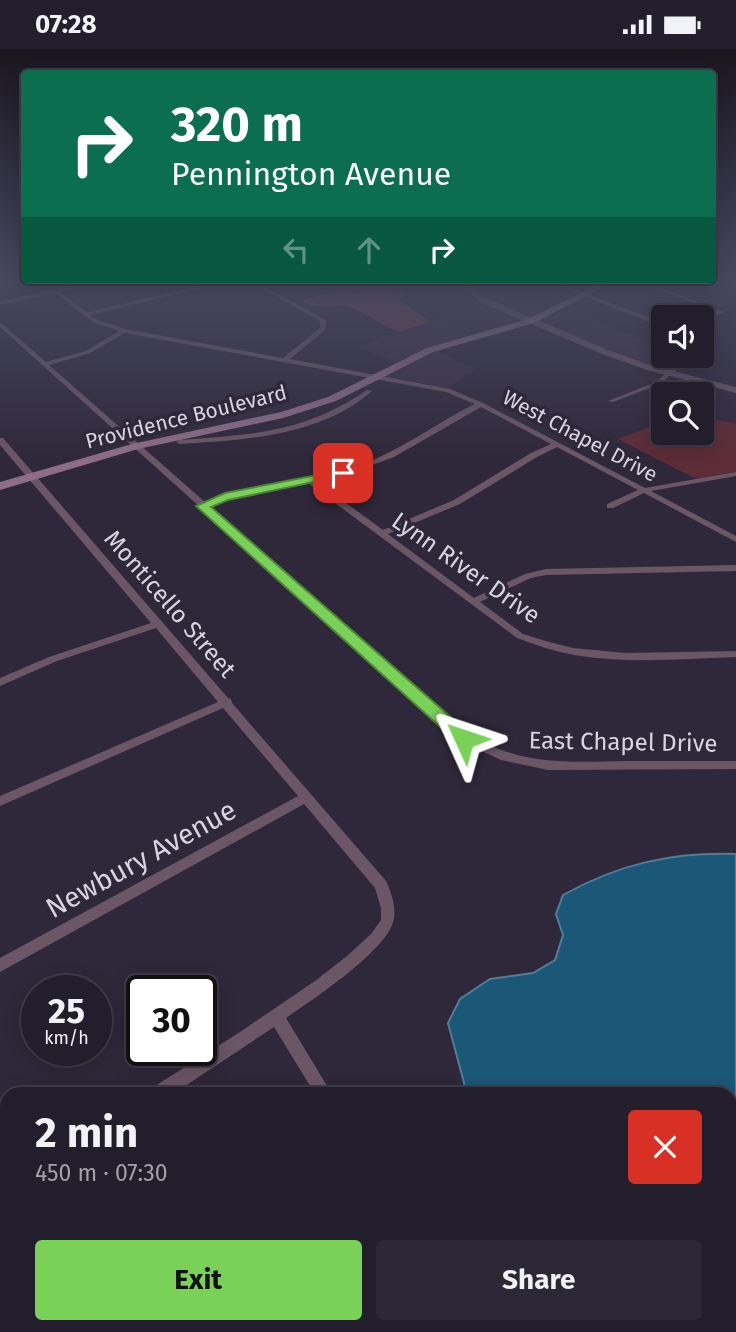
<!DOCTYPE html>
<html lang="en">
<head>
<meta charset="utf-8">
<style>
  body { margin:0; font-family:"Fira Sans",sans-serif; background:#2b2734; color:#f1f3f6; height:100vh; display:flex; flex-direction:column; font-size:26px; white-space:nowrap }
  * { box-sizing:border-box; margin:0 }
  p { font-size:23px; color:#a3a2a9 }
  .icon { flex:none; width:38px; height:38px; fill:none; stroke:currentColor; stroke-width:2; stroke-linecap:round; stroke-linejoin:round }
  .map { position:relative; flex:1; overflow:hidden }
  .side { position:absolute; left:0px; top:1038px; width:737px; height:247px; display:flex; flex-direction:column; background:#231e2c; border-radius:21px 21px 0 0; box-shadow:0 4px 18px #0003,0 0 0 2px #403c48 }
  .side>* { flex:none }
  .banner { position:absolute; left:21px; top:21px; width:695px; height:214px; border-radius:7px; box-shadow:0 4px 18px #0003,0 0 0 2px #403c48; background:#0b6e4f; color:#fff; overflow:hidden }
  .fabs { position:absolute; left:651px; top:256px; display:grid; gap:14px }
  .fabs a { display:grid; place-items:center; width:63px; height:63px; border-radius:7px; background:#231e2c; box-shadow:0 4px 18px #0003,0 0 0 2px #403c48; font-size:35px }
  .speed { position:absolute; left:21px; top:926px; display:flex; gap:14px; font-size:35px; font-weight:700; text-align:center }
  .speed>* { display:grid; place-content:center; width:91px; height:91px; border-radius:50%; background:#231e2c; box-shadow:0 4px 18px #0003,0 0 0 2px #403c48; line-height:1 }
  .speed small { font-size:18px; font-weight:400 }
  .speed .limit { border:4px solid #111; border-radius:10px; background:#fff; color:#111 }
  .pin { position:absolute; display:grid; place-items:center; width:60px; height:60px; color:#fff; margin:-30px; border-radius:14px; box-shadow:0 4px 10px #0006 }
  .me { position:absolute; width:77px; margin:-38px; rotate:312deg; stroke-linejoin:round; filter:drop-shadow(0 0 5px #0008) }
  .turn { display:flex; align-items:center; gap:24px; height:147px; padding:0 35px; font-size:32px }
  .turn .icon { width:91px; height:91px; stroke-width:2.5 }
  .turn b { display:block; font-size:49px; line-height:60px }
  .lanes { display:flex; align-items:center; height:66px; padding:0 35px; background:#0003; justify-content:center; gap:35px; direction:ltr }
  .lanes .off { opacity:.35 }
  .round { display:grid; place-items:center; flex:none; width:74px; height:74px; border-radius:7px; background:#2b2734 }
  .headline { display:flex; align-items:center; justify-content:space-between; height:119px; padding:0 35px }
  h1 { font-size:42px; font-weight:700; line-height:52px }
  .primary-button { display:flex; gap:14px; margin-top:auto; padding:14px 35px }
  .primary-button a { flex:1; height:80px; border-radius:7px; background:#79d157; color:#111; font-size:28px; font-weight:700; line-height:80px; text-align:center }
  .primary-button a+a { background:#2b2734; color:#f1f3f6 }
  .status { display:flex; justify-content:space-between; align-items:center; height:49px; padding:0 35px; background:#231e2c; direction:ltr }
  .status svg { height:19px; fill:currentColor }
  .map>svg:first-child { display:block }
  .built { fill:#392f47 }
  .green { fill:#5e2c36 }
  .forest { fill:#753d48 }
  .water { fill:#1b5777; stroke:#547c96; stroke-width:2 }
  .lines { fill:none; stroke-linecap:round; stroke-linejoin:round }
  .minor { fill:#6b5666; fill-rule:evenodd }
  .tertiary { fill:#6b5666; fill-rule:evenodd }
  .secondary { fill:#8e6d86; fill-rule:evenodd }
  .route { fill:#79d157; stroke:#4f8839; stroke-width:2 }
  .labels { text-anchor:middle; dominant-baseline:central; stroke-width:7; stroke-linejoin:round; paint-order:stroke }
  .far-street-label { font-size:21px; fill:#d8d4e0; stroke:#2f283a }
  .street-label { font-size:24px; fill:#d8d4e0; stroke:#2f283a }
  .near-street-label { font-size:28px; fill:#d8d4e0; stroke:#2f283a }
</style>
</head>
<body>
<div class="status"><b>07:28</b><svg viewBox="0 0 49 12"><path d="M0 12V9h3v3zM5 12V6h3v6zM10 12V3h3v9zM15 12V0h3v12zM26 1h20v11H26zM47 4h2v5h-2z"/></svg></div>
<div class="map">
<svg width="736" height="1283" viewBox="0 0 736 1283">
  <rect width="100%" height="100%" fill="#2f283a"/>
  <path class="built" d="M501,234L559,257L530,270L490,253L464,237Z
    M493,257L526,272L428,300L400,315L358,299L382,287Z
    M564,259L663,299V306L687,308L668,321L607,302L535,272Z
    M436,301L476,320L446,339L384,327Z"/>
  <path class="green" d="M702,369L736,374V423L696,430L618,390L663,373V383H702Z
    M7,1256V1278H279L276,1283H0V1263Z"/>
  <path class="forest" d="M405,242L400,252L430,273L398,283L347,256L311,257L302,252L325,245Z
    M7,1113V1256L0,1263V1114Z
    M279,1278H363L364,1283H276Z"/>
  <path class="water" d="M736,805V1283H619L617,1278H730V1045H467L448,974L460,950L490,930L533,924L555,911L563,886L556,865L563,846C619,815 671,803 736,805Z"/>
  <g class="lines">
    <path class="minor" d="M41,232H47L57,240L93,232H103L60,243L87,263L220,232H230L90,266L97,271L125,280L283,309L320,279V272L248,232H254L326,271L325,281L290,310L450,340L483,354L645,439L736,423V427L651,442L736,487V493L644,444L613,459H607V455L638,441L557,398L537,408L460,455L388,485L474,549L525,525L546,520L736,516V522L546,526L531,529L480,553L523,585L549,593L573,599L626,604L736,602V608C682,610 627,615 574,606C554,602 535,596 517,589L308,434L246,446L209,457L468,686C525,717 565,713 627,712C663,712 700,712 736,712V720L548,721L501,711L460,692L0,278V273L46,313L86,302L119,282L93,273L55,244L0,256V252L52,241ZM125,284L446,343L475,355C434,375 401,402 357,417C307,434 254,437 205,453L49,316L90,304ZM481,358L551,395L531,404L454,451L383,481L316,432L359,421L394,408Z
      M545,232H552L663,274V278Z
      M636,232H643L724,263L702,275V271L716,263Z
      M687,306H694L660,335L613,353L608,352L656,333Z
      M367,341L372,342C321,387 245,391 180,395L176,393L180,391C252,386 306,383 367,341Z
      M0,389H3L228,649L231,650L232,654L386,832C391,843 396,857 394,869C390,900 312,951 286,969L332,1045H315L274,978L173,1045H150L152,1039L240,983L315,932L347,907L371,885L381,871V859L375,839L304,755L0,923V909L298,747L223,659L0,757V747L218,653L156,579L57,612L0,637V629L49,608L151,574L0,396Z
      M0,1082L7,1083V1099L0,1098Z
      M381,1278H399V1283H381Z"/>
    <path class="tertiary" d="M453,232H461L490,251L608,301L653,317L736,338V344L647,321L602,305L484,255Z"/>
    <path class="secondary" d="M605,232H615L534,274L433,303L336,352L283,369L138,400L0,441V433L132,395L281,363L328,348L427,299L528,270Z"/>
  </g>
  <linearGradient id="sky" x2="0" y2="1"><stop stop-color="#1a1620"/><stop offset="0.56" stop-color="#474860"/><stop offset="1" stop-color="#474860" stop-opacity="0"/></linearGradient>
  <rect width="736" height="412" fill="url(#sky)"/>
  <path class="route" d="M343,421L347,422V426L228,451L211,458L470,685L473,690L470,694H458L196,457L225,444Z"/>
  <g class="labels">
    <g class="far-street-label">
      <text transform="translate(186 368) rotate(-14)">Providence Boulevard</text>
      <text transform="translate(580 387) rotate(28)">West Chapel Drive</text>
    </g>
    <g class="street-label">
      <text transform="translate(466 519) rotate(35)">Lynn River Drive</text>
      <text transform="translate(170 555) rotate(49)">Monticello Street</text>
      <text transform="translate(623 693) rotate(1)">East Chapel Drive</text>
    </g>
    <g class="near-street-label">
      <text transform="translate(141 810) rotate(-29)">Newbury Avenue</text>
    </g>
  </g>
</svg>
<div class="fabs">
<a><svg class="icon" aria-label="sound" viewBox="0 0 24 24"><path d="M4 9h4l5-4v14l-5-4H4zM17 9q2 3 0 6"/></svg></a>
<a><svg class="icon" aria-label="search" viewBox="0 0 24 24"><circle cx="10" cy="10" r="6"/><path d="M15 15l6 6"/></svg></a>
</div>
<div class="speed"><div>25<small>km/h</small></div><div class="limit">30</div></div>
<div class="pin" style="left:343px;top:424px;background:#d93025"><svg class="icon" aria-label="arrive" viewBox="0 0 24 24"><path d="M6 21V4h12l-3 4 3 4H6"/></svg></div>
<svg class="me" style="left:464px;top:690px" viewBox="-20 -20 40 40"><path d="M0-17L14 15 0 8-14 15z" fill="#79d157" stroke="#fff" stroke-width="4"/></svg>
<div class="banner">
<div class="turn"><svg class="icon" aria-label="right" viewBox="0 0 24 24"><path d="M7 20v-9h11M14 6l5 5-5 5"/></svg><div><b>320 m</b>Pennington Avenue</div></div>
<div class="lanes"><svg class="icon off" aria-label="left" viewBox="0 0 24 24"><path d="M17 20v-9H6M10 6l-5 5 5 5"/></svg><svg class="icon off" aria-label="ahead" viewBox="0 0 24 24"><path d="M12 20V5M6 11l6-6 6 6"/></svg><svg class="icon" aria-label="right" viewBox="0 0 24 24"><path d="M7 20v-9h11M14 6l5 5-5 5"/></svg></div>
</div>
<section class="side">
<div class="headline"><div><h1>2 min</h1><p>450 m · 07:30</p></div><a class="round" style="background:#d93025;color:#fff"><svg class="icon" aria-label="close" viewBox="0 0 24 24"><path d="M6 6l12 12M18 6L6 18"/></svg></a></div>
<div class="primary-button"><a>Exit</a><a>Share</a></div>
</section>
</div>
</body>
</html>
